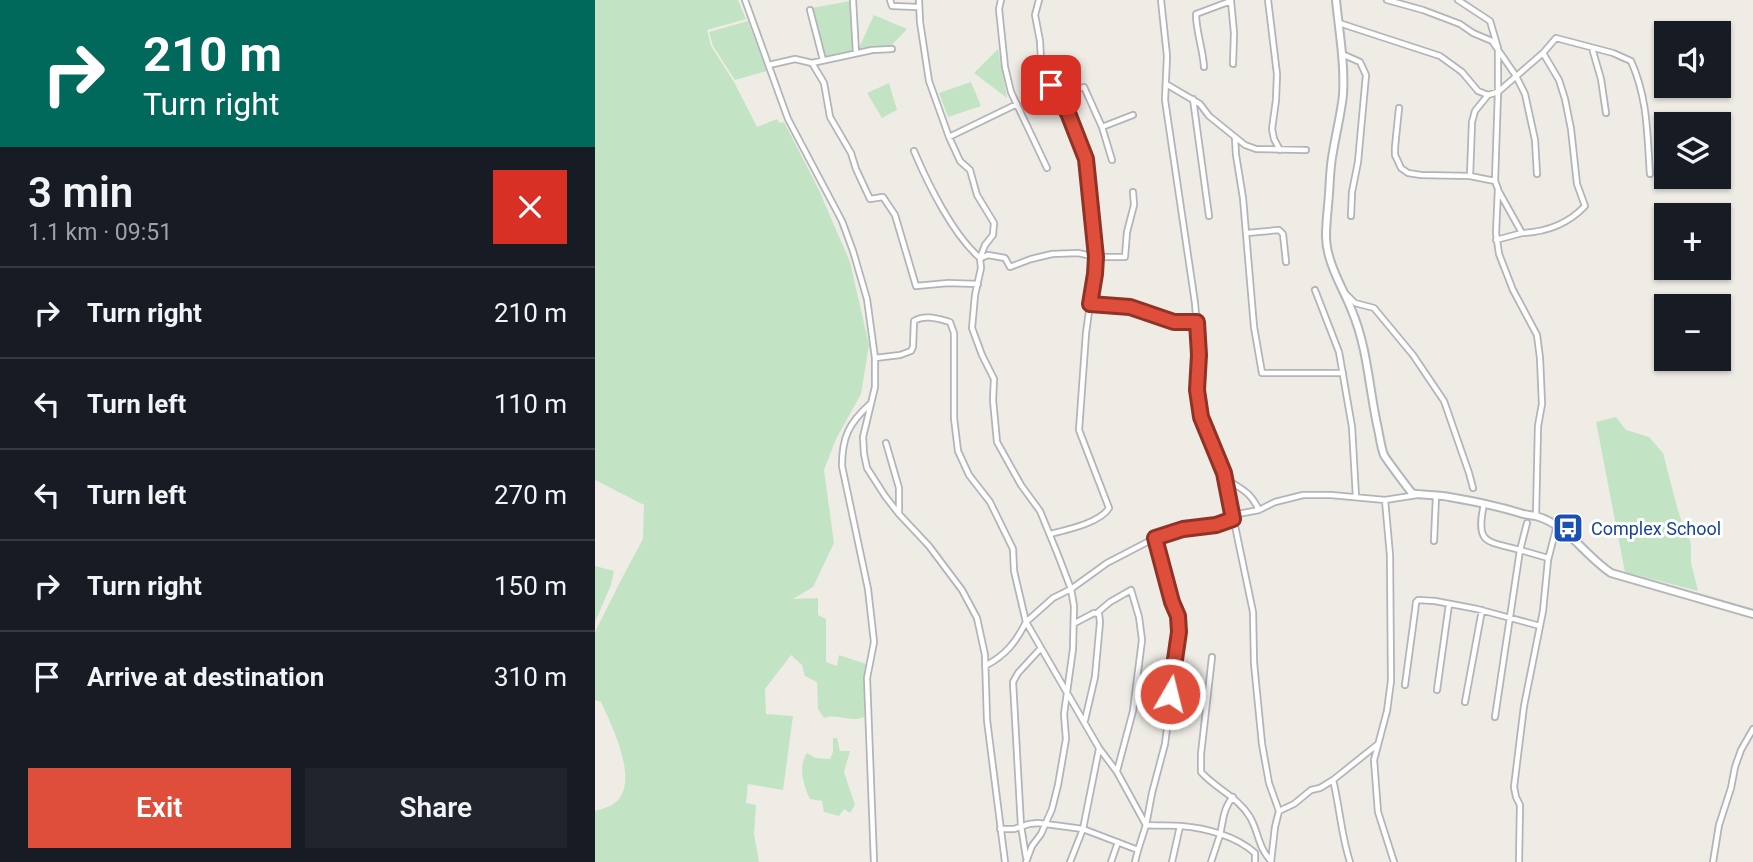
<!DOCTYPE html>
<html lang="en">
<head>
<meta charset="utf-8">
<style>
  body { margin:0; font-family:Roboto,sans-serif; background:#20242c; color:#f1f3f6; height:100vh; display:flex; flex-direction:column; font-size:26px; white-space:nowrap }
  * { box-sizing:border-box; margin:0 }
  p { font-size:23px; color:#9ea1a6 }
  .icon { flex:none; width:38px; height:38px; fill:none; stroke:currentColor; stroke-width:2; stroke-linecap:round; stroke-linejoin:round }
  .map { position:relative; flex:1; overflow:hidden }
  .side { display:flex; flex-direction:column; background:#171b24; width:595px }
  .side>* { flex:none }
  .guide { background:#00695c; color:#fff; overflow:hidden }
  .buttons { position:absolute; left:1059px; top:21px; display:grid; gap:14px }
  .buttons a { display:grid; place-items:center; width:77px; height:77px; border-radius:0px; background:#171b24; box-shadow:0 2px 5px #0004; font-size:35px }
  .pin { position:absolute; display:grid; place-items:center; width:60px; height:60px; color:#fff; margin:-30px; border-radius:14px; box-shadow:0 4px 10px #0006 }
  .me { position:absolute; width:77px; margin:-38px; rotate:8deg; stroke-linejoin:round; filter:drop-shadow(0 0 5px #0008) }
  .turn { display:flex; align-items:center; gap:24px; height:147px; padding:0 28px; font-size:32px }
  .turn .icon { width:91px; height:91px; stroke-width:2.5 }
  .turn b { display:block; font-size:49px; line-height:60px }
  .round { display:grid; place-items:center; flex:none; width:74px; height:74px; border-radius:0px; background:#20242c }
  .overview { display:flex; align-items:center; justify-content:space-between; height:119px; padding:0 28px }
  h1 { font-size:42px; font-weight:600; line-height:52px }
  .action { display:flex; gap:14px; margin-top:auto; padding:14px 28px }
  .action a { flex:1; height:80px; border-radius:0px; background:#de4e3a; color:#fff; font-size:28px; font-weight:600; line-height:80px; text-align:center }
  .action a+a { background:#20242c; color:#f1f3f6 }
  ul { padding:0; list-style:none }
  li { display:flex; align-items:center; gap:21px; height:91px; padding:0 28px; border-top:2px solid #363941 }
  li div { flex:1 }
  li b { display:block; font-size:26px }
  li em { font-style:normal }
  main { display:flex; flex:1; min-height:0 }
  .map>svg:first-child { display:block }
  .green { fill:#c3e4c4 }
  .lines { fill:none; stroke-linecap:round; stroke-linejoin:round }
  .minor-casing { stroke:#b2b4b9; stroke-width:8 }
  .secondary-casing { stroke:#b3b6bb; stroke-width:10 }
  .minor { stroke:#fff; stroke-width:4.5 }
  .secondary { stroke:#fff; stroke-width:6 }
  .route-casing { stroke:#903326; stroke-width:18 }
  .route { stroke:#de4e3a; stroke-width:12 }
  .labels { text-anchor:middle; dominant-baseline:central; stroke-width:6; stroke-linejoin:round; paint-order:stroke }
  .transit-label { font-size:18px; fill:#164399; stroke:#fff; text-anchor:start }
</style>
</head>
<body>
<main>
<section class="side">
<div class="guide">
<div class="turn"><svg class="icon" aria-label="right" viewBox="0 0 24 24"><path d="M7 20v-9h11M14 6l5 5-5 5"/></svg><div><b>210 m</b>Turn right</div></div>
</div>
<div class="overview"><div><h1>3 min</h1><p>1.1 km · 09:51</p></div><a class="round" style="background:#d93025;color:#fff"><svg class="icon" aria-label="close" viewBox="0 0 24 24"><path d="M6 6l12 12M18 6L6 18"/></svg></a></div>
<ul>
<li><svg class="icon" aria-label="right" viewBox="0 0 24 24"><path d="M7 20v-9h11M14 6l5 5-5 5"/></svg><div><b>Turn right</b></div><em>210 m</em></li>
<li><svg class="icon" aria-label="left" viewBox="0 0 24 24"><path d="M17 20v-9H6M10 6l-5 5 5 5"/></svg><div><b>Turn left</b></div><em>110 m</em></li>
<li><svg class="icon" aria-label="left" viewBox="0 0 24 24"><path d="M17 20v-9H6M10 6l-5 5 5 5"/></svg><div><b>Turn left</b></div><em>270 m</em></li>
<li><svg class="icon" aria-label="right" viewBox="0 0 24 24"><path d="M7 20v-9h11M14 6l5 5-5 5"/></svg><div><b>Turn right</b></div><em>150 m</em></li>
<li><svg class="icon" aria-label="arrive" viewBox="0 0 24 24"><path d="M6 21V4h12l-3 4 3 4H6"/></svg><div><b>Arrive at destination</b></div><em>310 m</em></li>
</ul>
<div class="action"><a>Exit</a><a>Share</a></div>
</section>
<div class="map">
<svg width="1158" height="862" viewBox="0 0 1158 862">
  <rect width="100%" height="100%" fill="#eeece5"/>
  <path class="green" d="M0,0H143L151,19L112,30L116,46L139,82L162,127L182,119L184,123L189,122L223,188L255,262L274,345L266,394L241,439L229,470L239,543L218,587L198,599L223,598V615L231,619V662L242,666L244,655L271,664L269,673V717C256,723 243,713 229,718L223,709L222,682L210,676L207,665L196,655L170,689L171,714L198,716L188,790L153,784L151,803L161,805L159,834L164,862H0V811C7,809 15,807 21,802C45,781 16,724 6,702L0,700V632L26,580L48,539L49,505L0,480Z
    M255,1L259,50L229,57L217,8Z
    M279,15L312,29L296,46L264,48Z
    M153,21L172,71L140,80L118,46L114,32Z
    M403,49L412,98L379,73Z
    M376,82L386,106L353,117L344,93Z
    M294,83L302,110L287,118L272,93Z
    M1021,417L1031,430L1054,437L1068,453L1082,507L1088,526L1094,537L1096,545V563L1103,591L1030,572L1001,422Z
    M0,566L19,571L16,585L0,622Z
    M238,738H242L245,751H255L249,772L260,805L255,813L249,809L244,816L229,812L227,801L215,799C208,784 203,767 212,753L220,758L235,759L238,752Z"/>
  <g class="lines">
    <g class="minor-casing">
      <path id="minor" d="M150,0L193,119L247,221L258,251L272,299L280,358V387L268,437L269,454L272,468L290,496L304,514L334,546L367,590L382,618L390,655L392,720L410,862
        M258,0L261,53
        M295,0L297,6L323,7
        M324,0L325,22L334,81L354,137L365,161L375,170L382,195L399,223L398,235L390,245L385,258
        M406,0L404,9L410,67L416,92L452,168
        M444,0L440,15L445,41L446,60L448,70L473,113L491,159L494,175L496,218L501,257L495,304L535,307L578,322H602
        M566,0L572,56L570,100L600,303L604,355L602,390L606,417L629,473L658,612L659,663L667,744L674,783L684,811L680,827L676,862
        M673,0L682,74L681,100L677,129L679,139L685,150
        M792,0L828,10L865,24L878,33L897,41L921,76L930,94L940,140L942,174
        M863,0L895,21L903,48V92L900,181L903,189L901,233L904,254L918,290L942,335L945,358L947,404L943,426L941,516
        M636,1L639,33L638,64
        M215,10L228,60
        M744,23L845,56L867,72L883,91L893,95L903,92L948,53L964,80L970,99L976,129L982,184L990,206C973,224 952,232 927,233L903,190
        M997,48L1006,79L1011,113
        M948,53L961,38L1018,53L1036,61C1053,99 1052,134 1055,174
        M747,54L765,62L771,75L763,162L757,192L756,216
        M217,63L229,83L235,117L256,153L261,169L275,199L288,197L300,215L321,286L353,283L383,284
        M174,65L200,59L217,63L277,50L297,49
        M609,67C608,49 601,32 601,14L636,1
        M571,84L605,104L614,116L650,145L661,149L711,150
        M464,96L489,87L507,127L538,115
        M598,99L614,216
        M804,108L800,147V155L806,168L813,173L826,175L875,176L900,181
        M507,127L517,160
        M354,137L422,104
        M640,138L641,155L648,198L659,327L667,373H748
        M319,151C333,184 358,235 385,258L386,268L380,295L377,328L387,355L399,379L398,400L402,442L426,485L445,511L463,555L476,589L479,606L478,649L469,714L471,739L463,785L457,809L446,834L437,846L431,862
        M875,176L877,122L880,111L893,95
        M652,233L684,230L688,234L691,262
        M901,240L927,233
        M386,258L393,255L410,258L415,267L436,259L457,254L483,253L501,257H530L532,232L539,205L538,192
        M720,290L744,352L757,427L761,497
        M751,294L760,303L779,308L818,355L849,401L874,473L878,488
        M280,358L305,355L316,351L318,347L319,321C330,314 344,319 355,322L359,333V418L363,451L374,475L395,502L418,549L419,571L431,622C421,642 411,655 390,666
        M275,404C254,423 247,437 247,466L273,589L279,642L272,678L279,862
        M291,443L304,488V513
        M630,478C647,490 654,490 664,510
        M790,500L795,555L796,681L792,711L779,760L783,812L799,862
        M889,504C880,545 892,541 925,550L932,523
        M455,534C471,530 505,523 514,508L484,430L491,333L495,304
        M839,541L841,496
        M502,613L515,602L536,590L544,617L547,640L538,711L522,771
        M480,623L499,613L504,614L505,622L500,677L490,720
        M617,657L606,754V772C621,789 643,797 655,817C664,833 663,847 676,861
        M810,685L820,611L821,602L823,600L840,601L882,609L945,626
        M842,690L854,604
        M870,702L887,610
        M900,717L925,550L953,558
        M738,780C745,808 746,835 755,862
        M684,811L699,804L716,790L725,788L738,780L783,744
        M551,825L522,772L504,748L431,622L458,598L476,589L512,563L560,538L588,529L621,525L638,519L643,514L664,510L680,502L708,495H736L790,500L822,495
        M551,825L557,793L570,744L584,632L583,616L577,602L560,538
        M405,829H419L434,824L443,823L488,829L543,850L551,825C563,826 574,825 586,826C611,828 641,836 660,853V862
        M431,857L426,826L418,682L423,673L446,648
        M475,862L488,829L504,749
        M516,862L523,842
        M540,862L543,850
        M577,862L585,826
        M616,862C619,853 622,844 625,835C628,822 628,808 638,797
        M924,862L925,805L921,797L919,787L929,706L948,611L953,560L962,525
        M1118,862L1124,825L1136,788L1140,767L1146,750L1158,729"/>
    </g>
    <g class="secondary-casing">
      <path id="secondary" d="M741,0C744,31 750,63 748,95C746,114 741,133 738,152C735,166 735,180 734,194C733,208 731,222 731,236C731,262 748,288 757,311C773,349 774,390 783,429C785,438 786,448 789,455C791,459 815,491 817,493C821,495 846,495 854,497C878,501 902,506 925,513C930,515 936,515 941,516C973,525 989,555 1016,573L1158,614"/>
    </g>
    <use href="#minor" class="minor"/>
    <use href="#secondary" class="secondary"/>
  </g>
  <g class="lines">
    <g class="route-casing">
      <path id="route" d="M456,85L473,113L491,159L501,257L500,274L495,304L535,307L579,322H602L604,355L602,390L606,417L629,473L638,519L621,525L588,529L560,538L577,602L583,616L584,632L575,694"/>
    </g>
    <use href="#route" class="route"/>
  </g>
  <defs>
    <g id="bus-square" transform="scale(1.575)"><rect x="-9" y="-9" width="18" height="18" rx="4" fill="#1a4fb4" stroke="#fff"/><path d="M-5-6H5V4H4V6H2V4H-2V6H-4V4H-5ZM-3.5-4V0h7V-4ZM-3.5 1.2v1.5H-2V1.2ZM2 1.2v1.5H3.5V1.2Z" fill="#fff"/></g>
  </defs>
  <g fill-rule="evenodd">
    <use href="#bus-square" x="973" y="528"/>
  </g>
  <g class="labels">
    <g class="transit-label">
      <text x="996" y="528">Complex School</text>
    </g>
  </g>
</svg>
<div class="buttons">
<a><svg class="icon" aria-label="sound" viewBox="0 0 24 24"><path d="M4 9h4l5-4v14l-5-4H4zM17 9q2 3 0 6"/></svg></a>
<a><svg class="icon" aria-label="layers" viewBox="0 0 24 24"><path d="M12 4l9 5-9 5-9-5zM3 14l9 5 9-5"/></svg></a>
<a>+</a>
<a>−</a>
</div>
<div class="pin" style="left:456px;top:85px;background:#d93025"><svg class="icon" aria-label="arrive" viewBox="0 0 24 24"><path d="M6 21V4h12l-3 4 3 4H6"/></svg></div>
<svg class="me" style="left:575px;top:694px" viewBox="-20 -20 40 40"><circle r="17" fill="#de4e3a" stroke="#fff" stroke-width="3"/><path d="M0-11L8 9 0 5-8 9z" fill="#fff"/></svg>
</div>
</main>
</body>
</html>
